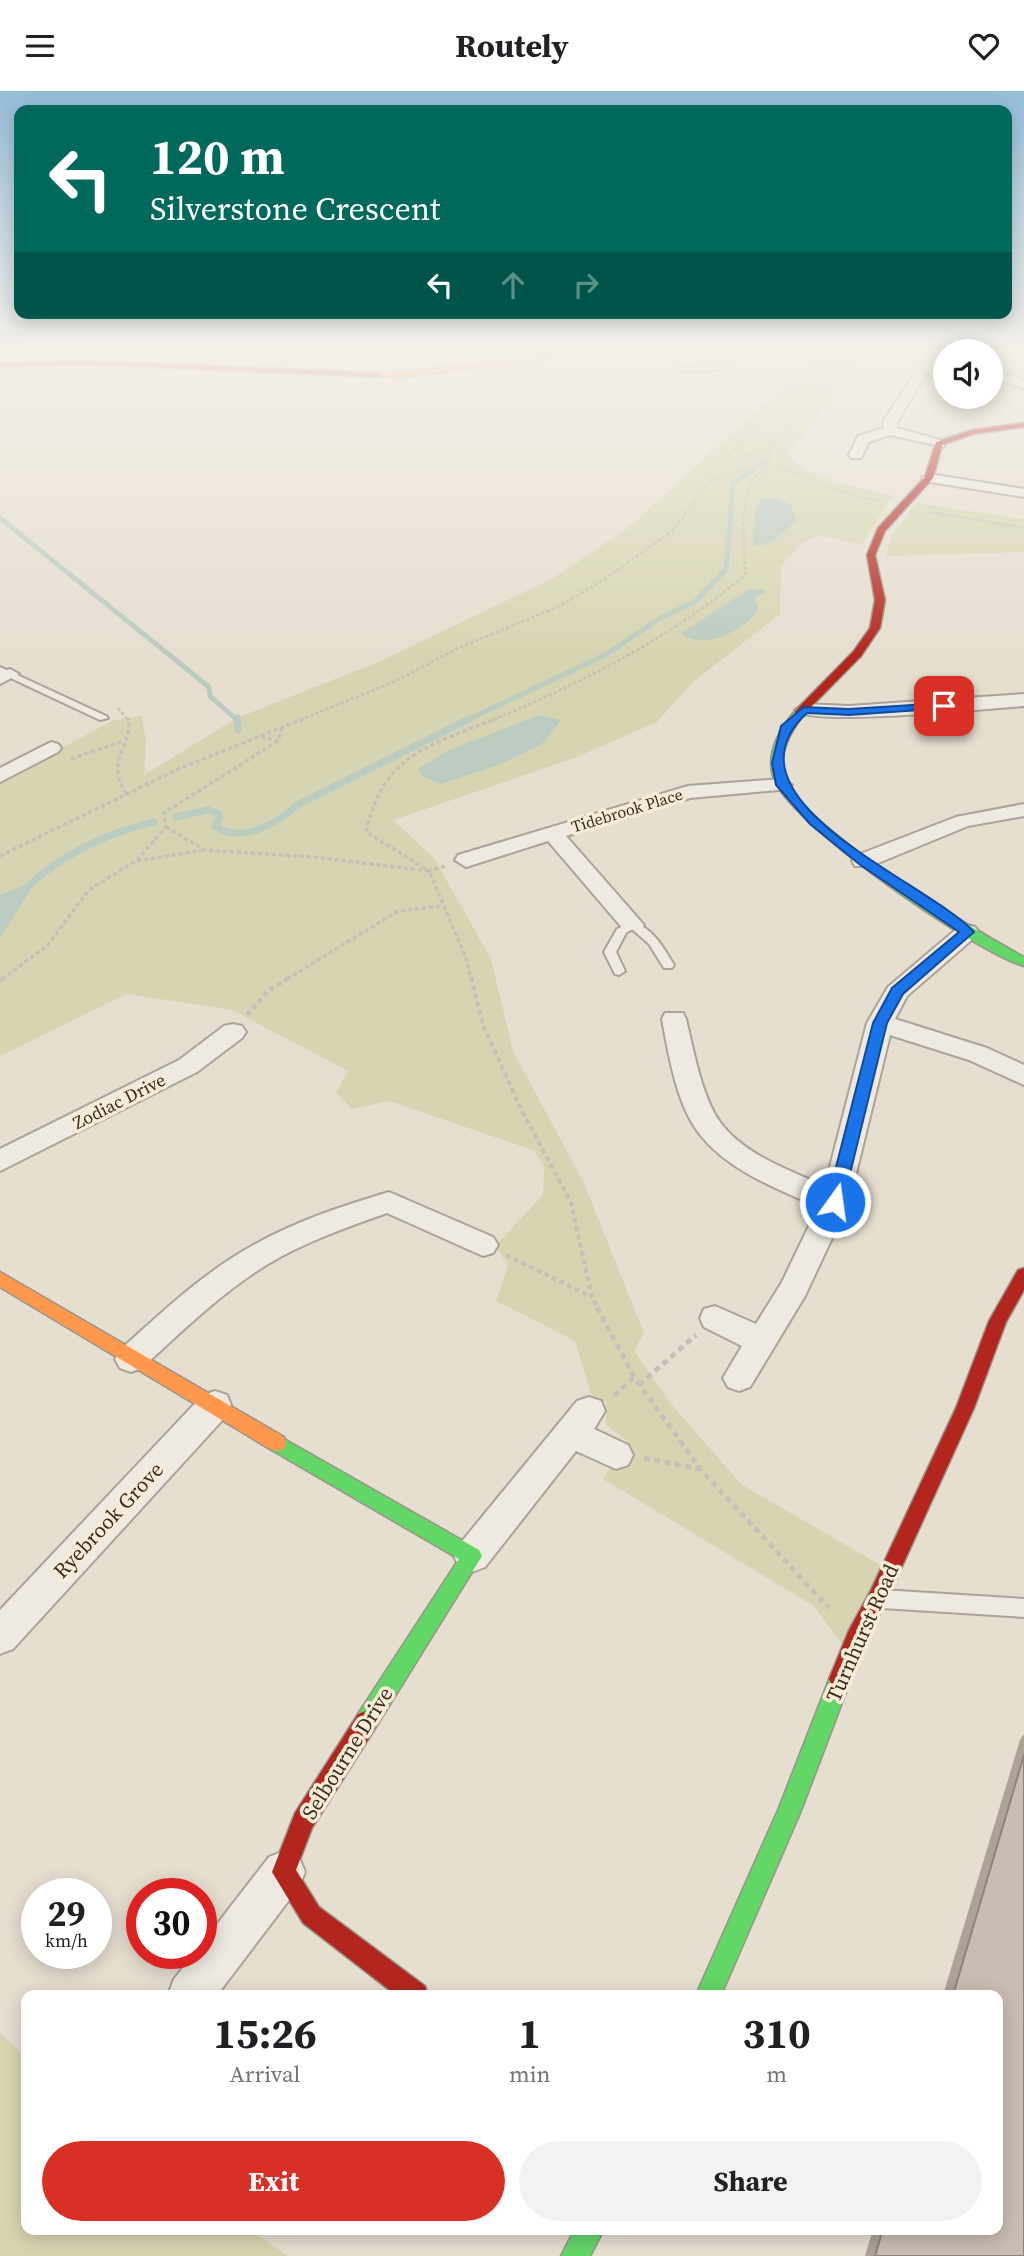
<!DOCTYPE html>
<html lang="en">
<head>
<meta charset="utf-8">
<style>
  body { margin:0; font-family:"Source Serif 4",serif; background:#f2f2f2; color:#202124; height:100vh; display:flex; flex-direction:column; font-size:26px; white-space:nowrap }
  * { box-sizing:border-box; margin:0 }
  p { font-size:23px; color:#757577 }
  .icon { flex:none; width:38px; height:38px; fill:none; stroke:currentColor; stroke-width:2; stroke-linecap:round; stroke-linejoin:round }
  .map { position:relative; flex:1; overflow:hidden }
  .details { position:absolute; left:21px; top:1899px; width:982px; height:245px; display:flex; flex-direction:column; background:#fff; border-radius:14px; box-shadow:0 4px 18px #0003 }
  .details>* { flex:none }
  .guide { position:absolute; left:14px; top:14px; width:998px; height:214px; border-radius:14px; box-shadow:0 4px 18px #0003; background:#00695c; color:#fff; overflow:hidden }
  .buttons { position:absolute; left:933px; top:248px; display:grid; gap:14px }
  .buttons a { display:grid; place-items:center; width:70px; height:70px; border-radius:50%; background:#fff; box-shadow:0 4px 18px #0003; font-size:35px }
  .speed { position:absolute; left:21px; top:1787px; display:flex; gap:14px; font-size:35px; font-weight:700; text-align:center }
  .speed>* { display:grid; place-content:center; width:91px; height:91px; border-radius:50%; background:#fff; box-shadow:0 4px 18px #0003; line-height:1 }
  .speed small { font-size:18px; font-weight:400 }
  .speed .limit { border:10px solid #d22; background:#fff; color:#111 }
  .pin { position:absolute; display:grid; place-items:center; width:60px; height:60px; color:#fff; margin:-30px; border-radius:14px; box-shadow:0 4px 10px #0006 }
  .me { position:absolute; width:77px; margin:-38px; rotate:14deg; stroke-linejoin:round; filter:drop-shadow(0 0 5px #0008) }
  .turn { display:flex; align-items:center; gap:24px; height:147px; padding:0 21px; font-size:32px }
  .turn .icon { width:91px; height:91px; stroke-width:2.5 }
  .turn b { display:block; font-size:49px; line-height:60px }
  .lanes { display:flex; align-items:center; height:66px; padding:0 21px; background:#0003; justify-content:center; gap:35px; direction:ltr }
  .lanes .off { opacity:.35 }
  .eta { display:flex; justify-content:space-evenly; align-items:center; height:119px; text-align:center }
  .eta b { font-size:42px; font-weight:700; line-height:49px }
  .button { display:flex; gap:14px; margin-top:auto; padding:14px 21px }
  .button a { flex:1; height:80px; border-radius:42px; background:#d93025; color:#fff; font-size:28px; font-weight:700; line-height:80px; text-align:center }
  .button a+a { background:#f2f2f2; color:#202124 }
  header { display:flex; justify-content:space-between; align-items:center; height:91px; padding:0 21px; background:#fff; font-size:32px; font-weight:700 }
  .map>svg:first-child { display:block }
  .green { fill:#d7d5b1 }
  .water { fill:#bacbc0 }
  .lines { fill:none; stroke-linecap:round; stroke-linejoin:round }
  .stream-far2 { stroke:#bacbc0; stroke-width:4.5 }
  .stream-far1 { stroke:#bacbc0; stroke-width:5 }
  .stream { stroke:#bacbc0; stroke-width:7 }
  .lane-casing { stroke:#aba398; stroke-width:4 }
  .street-casing { stroke:#aba398; stroke-width:4 }
  .fast-casing { stroke:#9b9388; stroke-width:3 }
  .slow-casing { stroke:#9b9388; stroke-width:3 }
  .jam-casing { stroke:#9b9388; stroke-width:3 }
  .path-far4 { stroke:#c7c0b8; stroke-width:2; stroke-dasharray:2.5 2; stroke-linecap:butt }
  .path-far3 { stroke:#c7c0b8; stroke-width:2.5; stroke-dasharray:3.5 2; stroke-linecap:butt }
  .path-far2 { stroke:#c7c0b8; stroke-width:3.5; stroke-dasharray:4.5 2.5; stroke-linecap:butt }
  .path-far1 { stroke:#c7c0b8; stroke-width:4.5; stroke-dasharray:5 3.5; stroke-linecap:butt }
  .path { stroke:#c7c0b8; stroke-width:5; stroke-dasharray:6 4.5; stroke-linecap:butt }
  .lane { fill:#eeeae1; fill-rule:evenodd }
  .street { fill:#eeeae1; fill-rule:evenodd }
  .fast { fill:#63d668; fill-rule:evenodd }
  .slow { fill:#ff974d; fill-rule:evenodd }
  .jam { fill:#b3261e; fill-rule:evenodd }
  .wall { fill:#aea297 }
  .building { fill:#cabcb0; stroke:#8d847b; stroke-width:2 }
  .route { fill:#1a73e8; stroke:#114b97; stroke-width:2 }
  .labels { text-anchor:middle; dominant-baseline:central; stroke-width:7; stroke-linejoin:round; paint-order:stroke }
  .far-street-label { font-size:16px; fill:#3b2c1f; stroke:#f6ecd6 }
  .street-label { font-size:18px; fill:#3b2c1f; stroke:#f6ecd6 }
  .near-street-label { font-size:21px; fill:#3b2c1f; stroke:#f6ecd6 }
</style>
</head>
<body>
<header><svg class="icon" aria-label="menu" viewBox="0 0 24 24"><path d="M4 6h16M4 12h16M4 18h16"/></svg>Routely<svg class="icon" aria-label="heart" viewBox="0 0 24 24"><path d="M12 20l-8-8c-3-5 5-10 8-4 3-6 11-1 8 4z"/></svg></header>
<div class="map">
<svg width="1024" height="2165" viewBox="0 0 1024 2165">
  <rect width="100%" height="100%" fill="#e6decf"/>
  <path class="green" d="M819,262H866L788,363C804,387 866,398 893,405L861,454L819,444L801,453L781,475L780,523L692,592L657,631L572,668L393,729L434,767L491,868L513,960L584,1092L644,1242L634,1260L671,1313L742,1394L889,1479L849,1562L814,1515L603,1388L627,1350L606,1334V1312L591,1303L575,1250L496,1210L508,1174L495,1155L543,1104L544,1075L533,1059L389,1010L352,1018L336,1001L348,980L232,919L127,903L0,965V690L114,629L142,625L146,651L144,684L237,627L383,569L555,486L632,434Z
    M916,412L1024,428V461L886,465L892,445Z
    M0,1942L26,1966V2138L250,2139L288,2165H0Z"/>
  <path class="water" d="M762,407H777L790,413L797,430C783,439 770,460 753,453L755,421Z
    M751,497L767,500L754,507L759,517C748,539 700,561 681,542Z
    M540,624L561,629L542,653L501,673L441,693L422,685L418,678L449,659Z
    M32,791L31,798L0,847V804Z"/>
  <g class="lines">
    <path class="stream-far2" d="M730,424L733,392L754,379"/>
    <path class="stream-far1" d="M0,427L209,596L210,605L237,629
      M467,629L605,564L662,526L696,510L726,478L731,422"/>
    <path class="stream" d="M237,627L238,639
      M176,726L208,719L218,722L220,728L215,735C240,754 278,732 297,714L471,627
      M27,796C64,762 106,742 154,731"/>
    <g class="lane-casing">
      <path id="lane" d="M721,262H727L728,272L718,279L680,280L677,278L717,275L722,271Z
        M0,576L106,625L108,627L100,629L0,582Z
        M632,831C653,837 663,856 674,874L672,877H664L649,853L632,838L626,842L616,861L625,880L619,884L615,883L604,861L617,838Z
        M882,1499L1024,1508V1526L882,1517L876,1514L873,1508L876,1502Z"/>
    </g>
    <g class="street-casing">
      <path id="street" d="M990,276L1024,290V298L990,285Z
        M916,280L926,283L897,331V337L944,350V356L890,344L869,351L861,367H851L849,364L858,345L884,337L883,331Z
        M929,383L1024,398V406L924,390L922,387Z
        M10,578L19,583L0,593V581Z
        M1024,603V615C993,617 808,636 795,619L804,613L849,615Z
        M51,651L58,653L61,657L58,661L0,691V677Z
        M782,688L792,694L789,698L690,707L566,745L644,834L640,839H624L548,750L466,776L455,769L458,764L688,695Z
        M1024,713V725L968,735L871,775H855L852,770L855,765L956,726Z
        M967,834L975,836L979,841L975,846L907,905L895,928L987,957L1024,974V994L969,969L890,944L849,1111L805,1205L750,1296L739,1300L728,1296L723,1287L742,1255L704,1236L700,1227L704,1218L715,1215L756,1233L782,1191L818,1116C778,1098 731,1081 702,1046C677,1017 669,965 662,928L665,922H683L686,928C693,957 702,1007 720,1031C743,1063 790,1080 825,1095L867,932L888,896L959,836Z
        M233,933L242,935L246,941L242,947L197,981L0,1080V1058L179,969L224,935Z
        M389,1101L493,1146L498,1154L493,1162L483,1165L387,1122C347,1136 305,1151 268,1173C221,1202 182,1240 142,1277L131,1281L120,1277L115,1268L120,1259C161,1222 202,1183 250,1156C293,1131 342,1115 389,1101Z
        M215,1300L227,1304L231,1314L227,1324L13,1558L0,1563V1519L203,1304Z
        M589,1306L601,1310L605,1320L594,1338L628,1354L633,1364L628,1374L616,1378L576,1360L485,1476L472,1481L459,1476L454,1465L459,1454L577,1310Z
        M284,1760L299,1766L305,1781L299,1796L217,1904H168L174,1888L195,1862H201V1854L269,1766Z"/>
    </g>
    <g class="fast-casing">
      <path id="fast" d="M795,620L804,622C791,640 777,663 785,686C801,737 974,839 1024,866V875C977,862 790,733 774,688C765,664 780,638 795,620Z
        M277,1344L479,1459L482,1465L374,1639L366,1642L358,1639L355,1631L358,1623L459,1468L270,1358L268,1352L270,1346Z
        M840,1578L848,1581L851,1588L800,1722L721,1904H696L779,1717L832,1581Z
        M575,2138H604L590,2165H561Z"/>
    </g>
    <g class="slow-casing">
      <path id="slow" d="M568,262H587L397,287L376,284Z
        M0,1181L284,1346L286,1352L284,1358L277,1360L270,1358L0,1196Z"/>
    </g>
    <g class="jam-casing">
      <path id="jam" d="M80,269L379,282L382,284L379,286L80,273L0,276V272Z
        M1024,332V336L973,343L942,354L933,387L885,440L875,464L885,509L880,537L861,565L803,624H795V620L853,561L870,537L875,509L867,464L878,437L925,386L936,351L972,339Z
        M1024,1177V1199L1006,1231L974,1317L884,1515L865,1551L848,1595L840,1598L832,1595L829,1588L849,1539L870,1501L956,1317L989,1230L1018,1179Z
        M366,1620L374,1623L377,1631L374,1639L312,1737L296,1779L319,1816L425,1895L428,1904H396L303,1832L272,1781L295,1722L358,1623Z"/>
    </g>
    <path class="path-far4" d="M926,269L938,262
      M823,273L850,262
      M734,358L853,405L879,410
      M710,389L769,370
      M928,421L946,424
      M684,424L744,346L831,262
      M743,424L749,394L770,370L768,360L851,262"/>
    <path class="path-far3" d="M936,422L1024,437
      M118,617L128,629
      M300,629L396,590L458,557L553,518L599,492L672,440L686,422
      M493,629C583,591 671,547 745,484L743,422"/>
    <path class="path-far2" d="M261,645L278,650
      M71,668L123,650
      M126,703C104,664 134,657 128,627
      M166,736L205,759L314,766L429,780L466,867L471,888
      M0,765L176,679L305,627
      M137,770L204,759
      M445,775L429,780L366,741C384,661 430,655 497,627
      M2,888L47,855L89,799L137,769L166,736L164,722L278,650L282,637
      M287,888L398,820L443,815"/>
    <path class="path-far1" d="M471,886L483,934L522,1020L571,1112L592,1206L598,1218
      M0,890L5,886
      M247,924L268,900L290,886
      M506,1164L592,1206"/>
    <path class="path" d="M597,1216L634,1286L701,1379L829,1517
      M639,1294L696,1244
      M614,1305L634,1286
      M644,1367L701,1378"/>
    <use href="#lane" class="lane"/>
    <use href="#street" class="street"/>
    <use href="#fast" class="fast"/>
    <use href="#slow" class="slow"/>
    <use href="#jam" class="jam"/>
  </g>
  <path class="wall" d="M1024,1643V2165H865L873,2138H998V1904H943L1020,1649Z"/>
  <path class="building" d="M1024,1664V2165H875L883,2138H998V1904H953Z"/>
  <linearGradient id="sky" x2="0" y2="1"><stop stop-color="#95bdd8"/><stop offset="0.46" stop-color="#f4f0e9"/><stop offset="1" stop-color="#f4f0e9" stop-opacity="0"/></linearGradient>
  <rect width="1024" height="565" fill="url(#sky)"/>
  <path class="route" d="M944,612L950,615L948,617L849,624L807,622C713,709 930,792 974,841L903,903L887,932L843,1111L835,1117L827,1111L873,932L892,897L959,841L859,773L810,733L776,694L772,672L781,635L804,616L849,618Z"/>
  <g class="labels">
    <g class="far-street-label">
      <text transform="translate(627 719) rotate(-17)">Tidebrook Place</text>
    </g>
    <g class="street-label">
      <text transform="translate(119 1010) rotate(-27)">Zodiac Drive</text>
    </g>
    <g class="near-street-label">
      <text transform="translate(108 1429) rotate(-47)">Ryebrook Grove</text>
      <text transform="translate(862 1542) rotate(-66)">Turnhurst Road</text>
      <text transform="translate(347 1662) rotate(-58)">Selbourne Drive</text>
    </g>
  </g>
</svg>
<div class="buttons">
<a><svg class="icon" aria-label="sound" viewBox="0 0 24 24"><path d="M4 9h4l5-4v14l-5-4H4zM17 9q2 3 0 6"/></svg></a>
</div>
<div class="speed"><div>29<small>km/h</small></div><div class="limit">30</div></div>
<div class="pin" style="left:944px;top:615px;background:#d93025"><svg class="icon" aria-label="arrive" viewBox="0 0 24 24"><path d="M6 21V4h12l-3 4 3 4H6"/></svg></div>
<svg class="me" style="left:835px;top:1111px" viewBox="-20 -20 40 40"><circle r="17" fill="#1a73e8" stroke="#fff" stroke-width="3"/><path d="M0-11L8 9 0 5-8 9z" fill="#fff"/></svg>
<div class="guide">
<div class="turn"><svg class="icon" aria-label="left" viewBox="0 0 24 24"><path d="M17 20v-9H6M10 6l-5 5 5 5"/></svg><div><b>120 m</b>Silverstone Crescent</div></div>
<div class="lanes"><svg class="icon" aria-label="left" viewBox="0 0 24 24"><path d="M17 20v-9H6M10 6l-5 5 5 5"/></svg><svg class="icon off" aria-label="ahead" viewBox="0 0 24 24"><path d="M12 20V5M6 11l6-6 6 6"/></svg><svg class="icon off" aria-label="right" viewBox="0 0 24 24"><path d="M7 20v-9h11M14 6l5 5-5 5"/></svg></div>
</div>
<section class="details">
<div class="eta">
<div><b>15:26</b><p>Arrival</p></div>
<div><b>1</b><p>min</p></div>
<div><b>310</b><p>m</p></div>
</div>
<div class="button"><a>Exit</a><a>Share</a></div>
</section>
</div>
</body>
</html>
